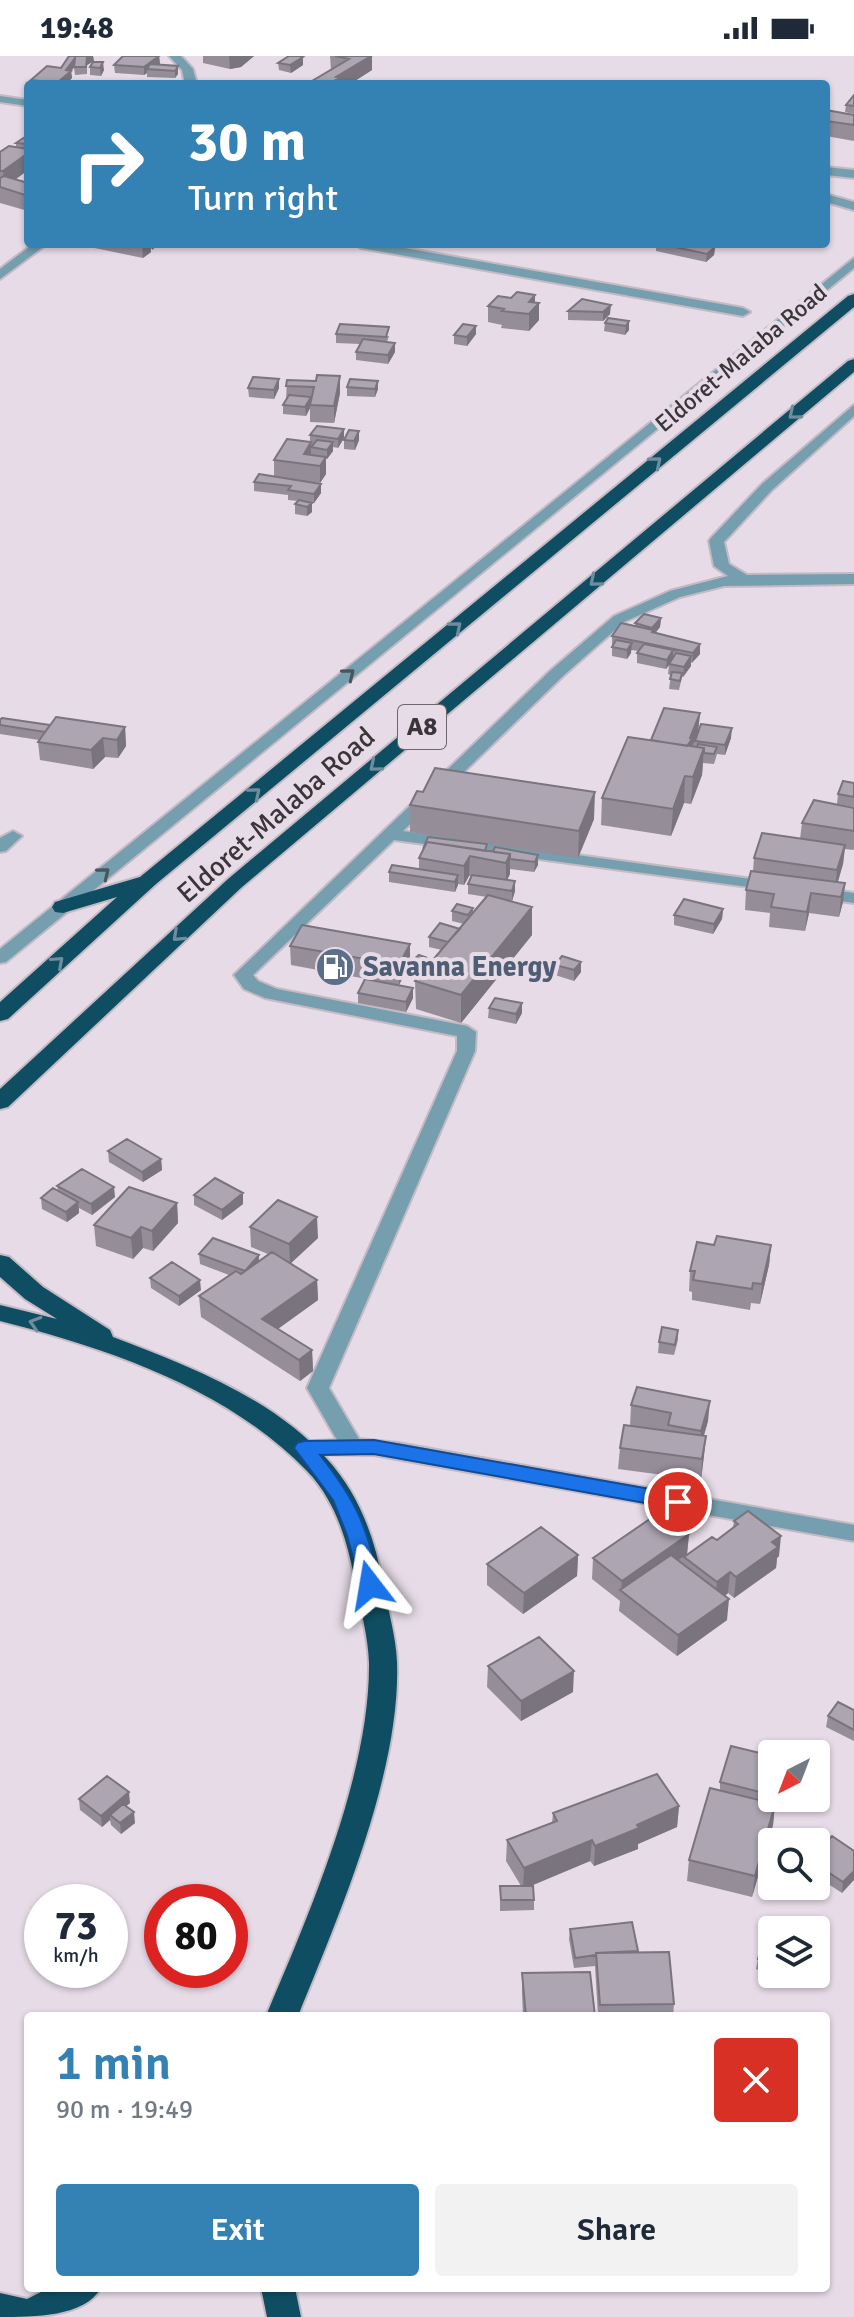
<!DOCTYPE html>
<html lang="en">
<head>
<meta charset="utf-8">
<style>
  body { margin:0; font-family:Signika,sans-serif; background:#f2f2f3; color:#1f2937; height:100vh; display:flex; flex-direction:column; font-size:30px; white-space:nowrap }
  * { box-sizing:border-box; margin:0 }
  p { font-size:26px; color:#747a83 }
  .icon { flex:none; width:44px; height:44px; fill:none; stroke:currentColor; stroke-width:2; stroke-linecap:round; stroke-linejoin:round }
  .map { position:relative; flex:1; overflow:hidden }
  .sheet { position:absolute; left:24px; top:1956px; width:806px; height:280px; display:flex; flex-direction:column; background:#fff; border-radius:8px; box-shadow:0 2px 6px #0004 }
  .sheet>* { flex:none }
  .guide { position:absolute; left:24px; top:24px; width:806px; height:168px; border-radius:8px; box-shadow:0 2px 6px #0004; background:#3481b3; color:#fff; overflow:hidden }
  .needle { width:52px; rotate:222deg }
  .fabs { position:absolute; left:758px; top:1684px; display:grid; gap:16px }
  .fabs a { display:grid; place-items:center; width:72px; height:72px; border-radius:8px; background:#fff; box-shadow:0 2px 6px #0004; font-size:40px }
  .speed { position:absolute; left:24px; top:1828px; display:flex; gap:16px; font-size:40px; font-weight:700; text-align:center }
  .speed>* { display:grid; place-content:center; width:104px; height:104px; border-radius:50%; background:#fff; box-shadow:0 2px 6px #0004; line-height:1 }
  .speed small { font-size:20px; font-weight:400 }
  .speed .limit { border:12px solid #d22; background:#fff; color:#111 }
  .pin { position:absolute; display:grid; place-items:center; width:68px; height:68px; color:#fff; margin:-34px; border:4px solid #fff; border-radius:50%; box-shadow:0 2px 8px #0007 }
  .me { position:absolute; width:88px; margin:-44px; rotate:346deg; stroke-linejoin:round; filter:drop-shadow(0 0 6px #0008) }
  .turn { display:flex; align-items:center; gap:28px; height:168px; padding:0 32px; font-size:36px }
  .turn .icon { width:104px; height:104px; stroke-width:2.5 }
  .turn b { display:block; font-size:56px; line-height:68px }
  .round { display:grid; place-items:center; flex:none; width:84px; height:84px; border-radius:8px; background:#f2f2f3 }
  .summary { display:flex; align-items:center; justify-content:space-between; height:136px; padding:0 32px }
  h1 { font-size:48px; font-weight:600; line-height:60px; color:#3481b3 }
  .cta { display:flex; gap:16px; margin-top:auto; padding:16px 32px }
  .cta a { flex:1; height:92px; border-radius:8px; background:#3481b3; color:#fff; font-size:32px; font-weight:600; line-height:92px; text-align:center }
  .cta a+a { background:#f2f2f3; color:#1f2937 }
  .status { display:flex; justify-content:space-between; align-items:center; height:56px; padding:0 40px; background:#fff; direction:ltr }
  .status svg { height:22px; fill:currentColor }
  .map>svg:first-child { display:block }
  .lines { fill:none; stroke-linecap:round; stroke-linejoin:round }
  .minor-casing { stroke:#c3bac4; stroke-width:4 }
  .highway-casing { stroke:#c3bac4; stroke-width:4 }
  .minor { fill:#759eaf; fill-rule:evenodd }
  .highway { fill:#0f4e62; fill-rule:evenodd }
  .wall { fill:#958e99 }
  .shaded-wall { fill:#79747d }
  .building { fill:#ada5b2; stroke:#79747d; stroke-width:2 }
  .oneway { stroke:#708d9e }
  .oneway2 { stroke:#4b545c }
  .route { fill:#1a73e8; stroke:#114b97; stroke-width:2 }
  .labels { text-anchor:middle; dominant-baseline:central; stroke-width:8; stroke-linejoin:round; paint-order:stroke }
  .far-street-label { font-size:24px; fill:#393539; stroke:#e6dbe7 }
  .shield { fill:#e6dbe7; stroke:#6d676d; stroke-width:2 }
  .shield-label { font-size:26px; font-weight:bold; fill:#393539 }
  .street-label { font-size:28px; fill:#393539; stroke:#e6dbe7 }
  .service-label { font-size:28px; font-weight:bold; fill:#4e5e75; stroke:#e6dbe7; text-anchor:start }
</style>
</head>
<body>
<div class="status"><b>19:48</b><svg viewBox="0 0 49 12"><path d="M0 12V9h3v3zM5 12V6h3v6zM10 12V3h3v9zM15 12V0h3v12zM26 1h20v11H26zM47 4h2v5h-2z"/></svg></div>
<div class="map">
<svg width="854" height="2261" viewBox="0 0 854 2261">
  <rect width="100%" height="100%" fill="#e6dbe7"/>
  <g class="lines">
    <g class="minor-casing">
      <path id="minor" d="M169,0H181L193,13L197,28H185L182,14Z
        M0,40L28,44V50L0,46Z
        M826,111L854,114V122L826,119Z
        M826,138L854,146V154L826,146Z
        M33,188H47L0,223V213Z
        M355,188H382L743,252L750,256L743,260L361,192Z
        M854,202V212L6,906L0,907V893Z
        M854,349V360L772,434L724,486L729,508L747,519L854,518V528L724,530L680,541L624,566L563,620L403,775L774,826L783,831L780,835L394,784L253,919L258,925L277,933L467,970L476,976L475,995L329,1332L359,1383L398,1387L854,1469V1485L374,1399L296,1398L293,1392L296,1386L337,1384L307,1332L457,995V980L265,942L244,933L234,919L551,614L614,560L670,535L728,520L714,510L709,485L711,482L762,428Z
        M13,775L22,780L6,795L0,796V782Z
        M818,832L854,837V847L812,841L809,837Z"/>
    </g>
    <g class="highway-casing">
      <path id="highway" d="M854,238V251L156,828L8,963L0,965V946L117,841L63,857L55,856L52,851L55,846L140,821L848,240Z
        M854,303V316L242,831L8,1051L0,1053V1033L228,823L848,305Z
        M0,1199L9,1201L43,1231L110,1274L113,1281C187,1309 273,1342 327,1403C359,1438 375,1482 383,1528C388,1554 396,1580 397,1606C401,1716 339,1859 298,1960H266C309,1858 370,1719 369,1607C368,1581 361,1555 356,1530C348,1488 337,1446 307,1415C228,1333 107,1292 0,1265V1249L57,1263L25,1243L0,1221Z
        M49,2232H101C85,2261 33,2261 0,2261V2237L27,2243Z
        M261,2232H295L301,2261H267Z"/>
    </g>
    <use href="#minor" class="minor"/>
    <use href="#highway" class="highway"/>
  </g>
  <path class="wall" d="M77,0H93L94,5L87,9V18L75,19L74,12L71,15L72,22L66,28H32L31,24L61,12Z
    M159,0L160,8L158,9L178,10V18L175,22L147,21V17L144,19L115,17L114,9Z
    M203,0H254L241,11L230,13L203,7Z
    M330,0H372V14L350,28H307L331,14Z
    M303,1V9L291,17L279,14L278,7Z
    M93,6L104,14L101,20L90,19V11Z
    M854,39V58L845,56L846,49Z
    M826,54L854,59V85L826,80Z
    M28,79V114L15,124L28,127V155L0,147V96L16,91V87Z
    M75,188H160L151,193V196L143,202Z
    M656,188H702L715,191L714,199L706,206L656,195Z
    M535,239V247H539V264L529,275L501,272L502,269L488,266V250L511,242Z
    M582,243L610,258L603,265L568,264V255Z
    M629,265V274L625,279L604,275L605,267Z
    M336,278L389,280L387,286L395,287V296L388,308L356,304V296L360,288L336,287Z
    M476,278L467,290L454,288V279Z
    M287,324L340,337L334,367L310,366V352L306,360L283,358V349L286,344Z
    M378,325V333L375,341L347,340V331Z
    M248,332H279L274,343L249,341Z
    M310,379L344,382L338,392L333,391V395L327,403H326V418L320,427L304,425L321,428V437L314,447H312V456L307,460L295,458V448L298,445L288,444V439L254,435V426L274,420V404L310,386Z
    M344,384H359L355,394L344,393Z
    M661,562L660,571L655,577L700,588V598L691,607V610L683,621H682L679,634L669,633L671,619L668,618L669,609L666,613L637,607V597L639,595L631,594V597L627,603L612,600V580L635,570V567Z
    M700,657L698,676L731,682L725,699L717,698L714,708L703,707L702,719L691,748L684,747L671,780L601,769L602,742L651,684Z
    M0,664L50,669L125,671L126,690L118,702L105,701L93,713L40,704L38,686L39,684L0,678Z
    M854,727V751L837,748L838,738Z
    M423,736L594,763L578,802L410,776V749Z
    M854,752V793L853,794L845,793L843,808L838,826L845,827L843,846L839,861L809,857L805,875L769,871L770,857L745,854L746,834L753,815L754,802L800,783L802,767Z
    M487,788V795L538,799V809L534,816L510,813V818L507,824L515,835L512,845L505,844L532,851V879L461,967L416,953L415,925L417,923L408,919L407,913L399,929L291,909L290,890L410,888V907L433,904L442,894L429,891V881L460,873L464,868L452,865V855L473,852V858L487,841L468,838V828L471,820H469L464,829L458,828L455,836L389,826V816L419,813V802L423,794Z
    M723,853L722,863L713,878L674,869V859Z
    M555,909L581,916L574,925L555,919Z
    M413,932V942L406,956L358,947V937Z
    M522,947V957L516,968L488,962L489,952Z
    M108,1095L161,1103L162,1114L143,1126L109,1106Z
    M57,1130L115,1141L92,1159L79,1152V1157L67,1166L42,1153L41,1142L58,1135Z
    M194,1139L243,1148L222,1164L194,1149Z
    M177,1147L178,1167L153,1195L143,1192L133,1203L96,1190L94,1169Z
    M250,1171L318,1182L290,1208L317,1224L318,1244L278,1273L312,1294L313,1315L300,1325L201,1261L199,1240L229,1219L200,1208L199,1198L259,1199V1205L268,1198L251,1191Z
    M714,1189H771L769,1209L760,1248L751,1247L750,1254L692,1244V1236L689,1235L690,1215Z
    M150,1222L201,1234L179,1250L151,1232Z
    M678,1274V1284L674,1299L658,1297L659,1286Z
    M637,1331L708,1365L704,1379L706,1380L701,1424L618,1413L620,1392L630,1370L631,1349Z
    M734,1465L779,1500L777,1502L776,1512L734,1542L728,1537L725,1540L727,1564L677,1600L619,1555L620,1545L592,1523L593,1502L689,1478L687,1498L717,1484L733,1472Z
    M578,1499L577,1520L523,1558L487,1529V1508Z
    M488,1610L573,1636L521,1665L487,1631Z
    M854,1654V1685L826,1671L828,1660Z
    M772,1700V1742H797L794,1755L775,1750L773,1769L752,1841L687,1825L689,1804L720,1734V1726Z
    M79,1743L130,1747L126,1750L135,1767L121,1778L111,1769L110,1764L102,1771L80,1754Z
    M679,1750L677,1771L638,1788V1793L594,1810L590,1805L531,1830L534,1844V1854L500,1855V1830H521L506,1805L507,1784L552,1767L553,1757Z
    M854,1795L842,1837L816,1820V1797Z
    M632,1866L638,1897L674,1948L673,1960H598L595,1910L574,1912L569,1883L570,1873Z
    M772,1884V1918H809L804,1930L756,1913L758,1903Z
    M522,1917L595,1960H523L522,1938Z"/>
  <path class="shaded-wall" d="M89,0H93L94,5L87,9V18V1Z
    M159,0L160,8L152,13H147V17L144,19V11Z
    M229,0H254L241,11L230,13Z
    M372,0V14L350,28H329L336,21Z
    M303,1V9L291,17L290,9Z
    M75,2V10L71,15L72,22L66,28H57Z
    M103,6L104,14L101,20L100,12Z
    M178,10V18L175,22V15Z
    M28,97V114L5,131L3,115Z
    M142,188H150L151,196L143,202Z
    M152,188H160L152,194Z
    M715,191L714,199L706,206L707,198Z
    M535,239V252L539,247V264L529,275V246Z
    M611,249L610,258L603,265V256Z
    M629,265V274L625,279L626,270Z
    M476,270V278L467,290V281Z
    M395,287V296L388,308V299Z
    M340,320V337L334,367V350Z
    M279,323V332L274,343V334Z
    M378,325V333L375,341V333Z
    M311,341V349H310V352L306,360L305,351Z
    M344,373V382L338,392V383Z
    M359,375V384L355,394L354,385Z
    M311,386V403L304,398Z
    M333,386V395L327,403V394Z
    M326,401V418L320,427V410Z
    M321,428V437L314,447V438Z
    M312,447V456L307,460V451Z
    M661,562L660,571L653,580L652,576V572Z
    M632,587L631,597L627,603V594Z
    M700,588V598L692,607L693,597Z
    M673,594V604L666,613L667,604Z
    M691,600V610L683,621L684,611Z
    M700,657L698,676L683,713L690,682Z
    M125,671L126,690L118,702L117,684Z
    M732,672L731,682L725,699V689Z
    M103,682L105,701L93,713L91,694Z
    M704,692L702,719L691,748L693,721Z
    M685,720L684,747L671,780L673,753Z
    M595,736L594,763L578,802L579,775Z
    M845,789L843,808L835,834L837,814Z
    M510,798V818L506,826V807Z
    M538,799V809L534,816L535,806Z
    M470,800L469,820L464,829V810Z
    M458,819V829L455,836V826Z
    M515,825V835L512,845V835Z
    M845,827L843,846L839,861L841,841Z
    M811,837L809,857L805,875L807,856Z
    M532,851V879L461,967V939Z
    M723,853L722,863L713,878L714,868Z
    M410,888V908L407,909V913L399,929V909Z
    M581,906V916L574,925V914Z
    M413,932V942L406,956V946Z
    M522,947V957L516,968V958Z
    M161,1103L162,1114L143,1126L142,1116Z
    M114,1131L115,1141L92,1159L91,1148Z
    M243,1137V1148L222,1164V1154Z
    M78,1146L79,1157L67,1166L66,1156Z
    M177,1147L178,1167L153,1195L152,1175Z
    M317,1161L318,1182L290,1208L289,1188Z
    M141,1171L143,1192L133,1203L131,1182Z
    M771,1189L769,1209L760,1248L762,1228Z
    M259,1199V1209L245,1215Z
    M200,1224L201,1234L179,1250V1240Z
    M317,1224L318,1244L265,1282L262,1263Z
    M312,1294L313,1315L300,1325L299,1304Z
    M710,1345L708,1365L699,1396L701,1375Z
    M706,1380L704,1400L701,1424L702,1403Z
    M689,1478L687,1498L628,1540L621,1535L622,1525Z
    M781,1480L779,1500L777,1502L776,1512L734,1542L736,1521L772,1486Z
    M578,1499L577,1520L523,1558L524,1537Z
    M730,1516L728,1537L715,1547L717,1526Z
    M729,1543L727,1564L677,1600L678,1579Z
    M574,1615L573,1636L521,1665V1645Z
    M771,1727L769,1748L766,1759L768,1738Z
    M129,1736L130,1747L113,1761L110,1759V1764L102,1771L101,1760Z
    M775,1748L773,1769L752,1841L755,1820Z
    M679,1750L677,1771L638,1788V1793L594,1810L595,1790L637,1769Z
    M134,1756L135,1767L121,1778L120,1767Z
    M592,1784L590,1805L523,1833L524,1812Z
    M854,1815V1824L842,1837L843,1826Z"/>
  <path class="building" d="M69,0H89L87,1L86,11H74L75,2L66,14L71,15L57,27L31,24L47,10L61,12Z
    M123,0H159L144,11L114,9Z
    M289,0H299L303,1L290,9L278,7Z
    M335,0H371L336,21L339,22L329,28H307L349,3Z
    M93,6H103L100,12L90,11Z
    M150,8L178,10L175,15L147,13Z
    M854,39V50L846,49Z
    M826,54L854,59V69L826,65Z
    M28,79V88L16,87Z
    M9,90L28,93V97L3,115H0V96Z
    M4,120L28,127V140L0,131V122Z
    M661,188H702L715,191L707,198Z
    M517,236L535,239L529,246L539,247L529,258L502,255L504,253L488,250L498,240L511,242Z
    M582,243L611,249L603,256L568,255Z
    M608,262L629,265L626,270L605,267Z
    M340,268L389,271L386,281L336,278Z
    M463,268L476,270L467,281L454,279Z
    M363,283L395,287L388,299L356,296Z
    M317,319L340,320L334,350L310,349L314,331L286,330L287,324L316,325Z
    M253,321L279,323L274,334L248,332Z
    M350,323L378,325L375,333L347,331Z
    M289,339L311,341L305,351L283,349Z
    M317,370L344,373L338,383L310,379Z
    M349,374L359,375L354,385L344,384Z
    M287,383L311,386L304,398L326,401L320,410L274,404Z
    M317,384L333,386L327,394L311,391Z
    M259,418L321,428L314,438L288,434L291,430L254,426Z
    M299,444L312,447L307,451L295,448Z
    M644,558L661,562L652,572L635,567Z
    M621,567L653,574L652,576L700,588L693,597L612,580Z
    M616,584L632,587L627,594L612,591Z
    M644,588L673,594L667,604L637,597Z
    M676,597L691,600L684,611L669,608Z
    M672,616L682,617L680,625L670,623Z
    M664,652L700,657L690,682L692,683L687,690L651,684Z
    M56,661L125,671L117,684L103,682L91,694L38,686Z
    M2,662L50,669L45,676L0,669V664Z
    M701,668L732,672L725,689L695,685Z
    M628,681L704,692L693,721L685,720L673,753L602,742Z
    M698,688L717,691L714,698L704,697V692L697,691Z
    M435,712L595,736L579,775L410,749L417,735L423,736Z
    M843,725L854,727V741L838,738Z
    M814,744L854,752V775L802,767Z
    M762,777L845,789L837,814L754,802Z
    M428,781L487,788L485,795L427,786L423,793Z
    M427,786L510,798L506,807L470,800L464,810L419,802Z
    M495,791L538,799L535,806L510,803V798L493,796Z
    M392,809L458,819L455,826L389,816Z
    M751,815L845,827L841,841L811,837L807,856L771,851L774,838L746,834Z
    M472,819L515,825L512,835L468,828Z
    M488,839L532,851L461,939L415,925Z
    M684,843L723,853L714,868L674,859Z
    M457,848L473,852L468,859L452,855Z
    M440,867L460,873L448,886L429,881Z
    M302,869L410,888L399,909L290,890Z
    M419,899L433,904L424,915L407,909Z
    M562,900L581,906L574,914L555,909Z
    M365,923L413,932L406,946L358,937Z
    M495,942L522,947L516,958L489,952Z
    M127,1083L161,1103L142,1116L108,1095Z
    M82,1113L114,1131L91,1148L57,1130Z
    M215,1122L243,1137L222,1154L194,1139Z
    M129,1131L177,1147L152,1175L141,1171L131,1182L94,1169Z
    M53,1132L78,1146L66,1156L41,1142Z
    M278,1144L317,1161L289,1188L250,1171Z
    M717,1180L771,1189L762,1228L753,1227L752,1233L693,1224L695,1215H690L697,1186L714,1189Z
    M213,1182L259,1199L245,1215L199,1198Z
    M272,1196L317,1224L262,1263L312,1294L299,1304L199,1240L236,1215L241,1218Z
    M172,1206L200,1224L179,1240L150,1222Z
    M662,1271L678,1274L675,1289L659,1286Z
    M637,1331L710,1345L701,1375L668,1369L671,1357L631,1349Z
    M624,1369L706,1380L702,1403L620,1392Z
    M748,1455L781,1480L772,1486L778,1491L736,1521L730,1516L717,1526L684,1501L712,1481L717,1484L738,1468L734,1465Z
    M660,1456L689,1478L622,1525L593,1502Z
    M541,1471L578,1499L524,1537L487,1508Z
    M671,1499L729,1543L678,1579L620,1534Z
    M539,1581L574,1615L521,1645L488,1610Z
    M838,1646L854,1654V1674L828,1660Z
    M731,1690L772,1700V1727L768,1738L720,1726Z
    M657,1718L679,1750L637,1769L639,1772L595,1790L592,1784L524,1812L507,1784L557,1765L553,1757Z
    M107,1720L129,1736L101,1760L79,1743Z
    M710,1732L775,1748L755,1820L689,1804Z
    M123,1748L134,1756L120,1767L110,1759Z
    M832,1780L854,1795V1815L843,1826L816,1808V1797Z
    M500,1830H533L534,1844H501Z
    M632,1866L638,1895L596,1897V1899L575,1902L570,1873Z
    M765,1882L772,1884V1908L758,1903Z
    M669,1896L674,1948L600,1949L596,1897Z
    M590,1916L595,1960H526L522,1917Z"/>
  <defs><path id="oneway-chevron" d="M-2-3.5L2.5 0L-2 3.5" fill="none" stroke-width="1.6" stroke-linecap="round" stroke-linejoin="round" transform="scale(2)"/></defs>
  <g class="oneway">
    <use href="#oneway-chevron" transform="translate(794 358) rotate(140)"/>
    <use href="#oneway-chevron" transform="translate(656 406) rotate(-40)"/>
    <use href="#oneway-chevron" transform="translate(595 525) rotate(140)"/>
    <use href="#oneway-chevron" transform="translate(456 571) rotate(-40)"/>
    <use href="#oneway-chevron" transform="translate(375 710) rotate(140)"/>
    <use href="#oneway-chevron" transform="translate(255 737) rotate(-40)"/>
    <use href="#oneway-chevron" transform="translate(178 880) rotate(137)"/>
    <use href="#oneway-chevron" transform="translate(58 906) rotate(-42)"/>
    <use href="#oneway-chevron" transform="translate(35 1267) rotate(-163)"/>
  </g>
  <g class="oneway2">
    <use href="#oneway-chevron" transform="translate(349 618) rotate(-39)"/>
    <use href="#oneway-chevron" transform="translate(104 817) rotate(-39)"/>
  </g>
  <path class="route" d="M374,1384L678,1438L685,1441L688,1446L685,1451L678,1453L374,1398L320,1399C358,1447 366,1470 381,1529L378,1534H363L360,1529L347,1479L333,1444L294,1392L297,1387L304,1385Z"/>
  <defs>
    <g id="fuel-disc" transform="scale(2)"><circle r="9.5" fill="#5c6f8a" stroke="#e6dbe7"/><path d="M-5.5-6h7V0h2V4h1.3V-2.5L3-4.5l.8-.8L6-3V5H2.5V1h-1V6h-7ZM-4.2-4.7v3.2H.2V-4.7Z" fill="#fff"/></g>
  </defs>
  <g fill-rule="evenodd">
    <use href="#fuel-disc" x="335" y="911"/>
  </g>
  <g class="labels">
    <g class="far-street-label">
      <text transform="translate(741 302) rotate(-40)">Eldoret-Malaba Road</text>
    </g>
    <rect class="shield" x="398" y="649" width="48" height="44" rx="6"/>
    <g class="shield-label">
      <text x="422" y="671">A8</text>
    </g>
    <g class="street-label">
      <text transform="translate(276 759) rotate(-41)">Eldoret-Malaba Road</text>
    </g>
    <g class="service-label">
      <text x="363" y="911">Savanna Energy</text>
    </g>
  </g>
</svg>
<div class="fabs">
<a><svg class="needle" viewBox="-14 -14 28 28"><path d="M0-13l5 13h-10z" fill="#e53935"/><path d="M0 13l5-13h-10z" fill="#747a83"/></svg></a>
<a><svg class="icon" aria-label="search" viewBox="0 0 24 24"><circle cx="10" cy="10" r="6"/><path d="M15 15l6 6"/></svg></a>
<a><svg class="icon" aria-label="layers" viewBox="0 0 24 24"><path d="M12 4l9 5-9 5-9-5zM3 14l9 5 9-5"/></svg></a>
</div>
<div class="speed"><div>73<small>km/h</small></div><div class="limit">80</div></div>
<div class="pin" style="left:678px;top:1446px;background:#d93025"><svg class="icon" aria-label="arrive" viewBox="0 0 24 24"><path d="M6 21V4h12l-3 4 3 4H6"/></svg></div>
<svg class="me" style="left:370px;top:1529px" viewBox="-20 -20 40 40"><path d="M0-17L14 15 0 8-14 15z" fill="#1a73e8" stroke="#fff" stroke-width="4"/></svg>
<div class="guide">
<div class="turn"><svg class="icon" aria-label="right" viewBox="0 0 24 24"><path d="M7 20v-9h11M14 6l5 5-5 5"/></svg><div><b>30 m</b>Turn right</div></div>
</div>
<section class="sheet">
<div class="summary"><div><h1>1 min</h1><p>90 m · 19:49</p></div><a class="round" style="background:#d93025;color:#fff"><svg class="icon" aria-label="close" viewBox="0 0 24 24"><path d="M6 6l12 12M18 6L6 18"/></svg></a></div>
<div class="cta"><a>Exit</a><a>Share</a></div>
</section>
</div>
</body>
</html>
